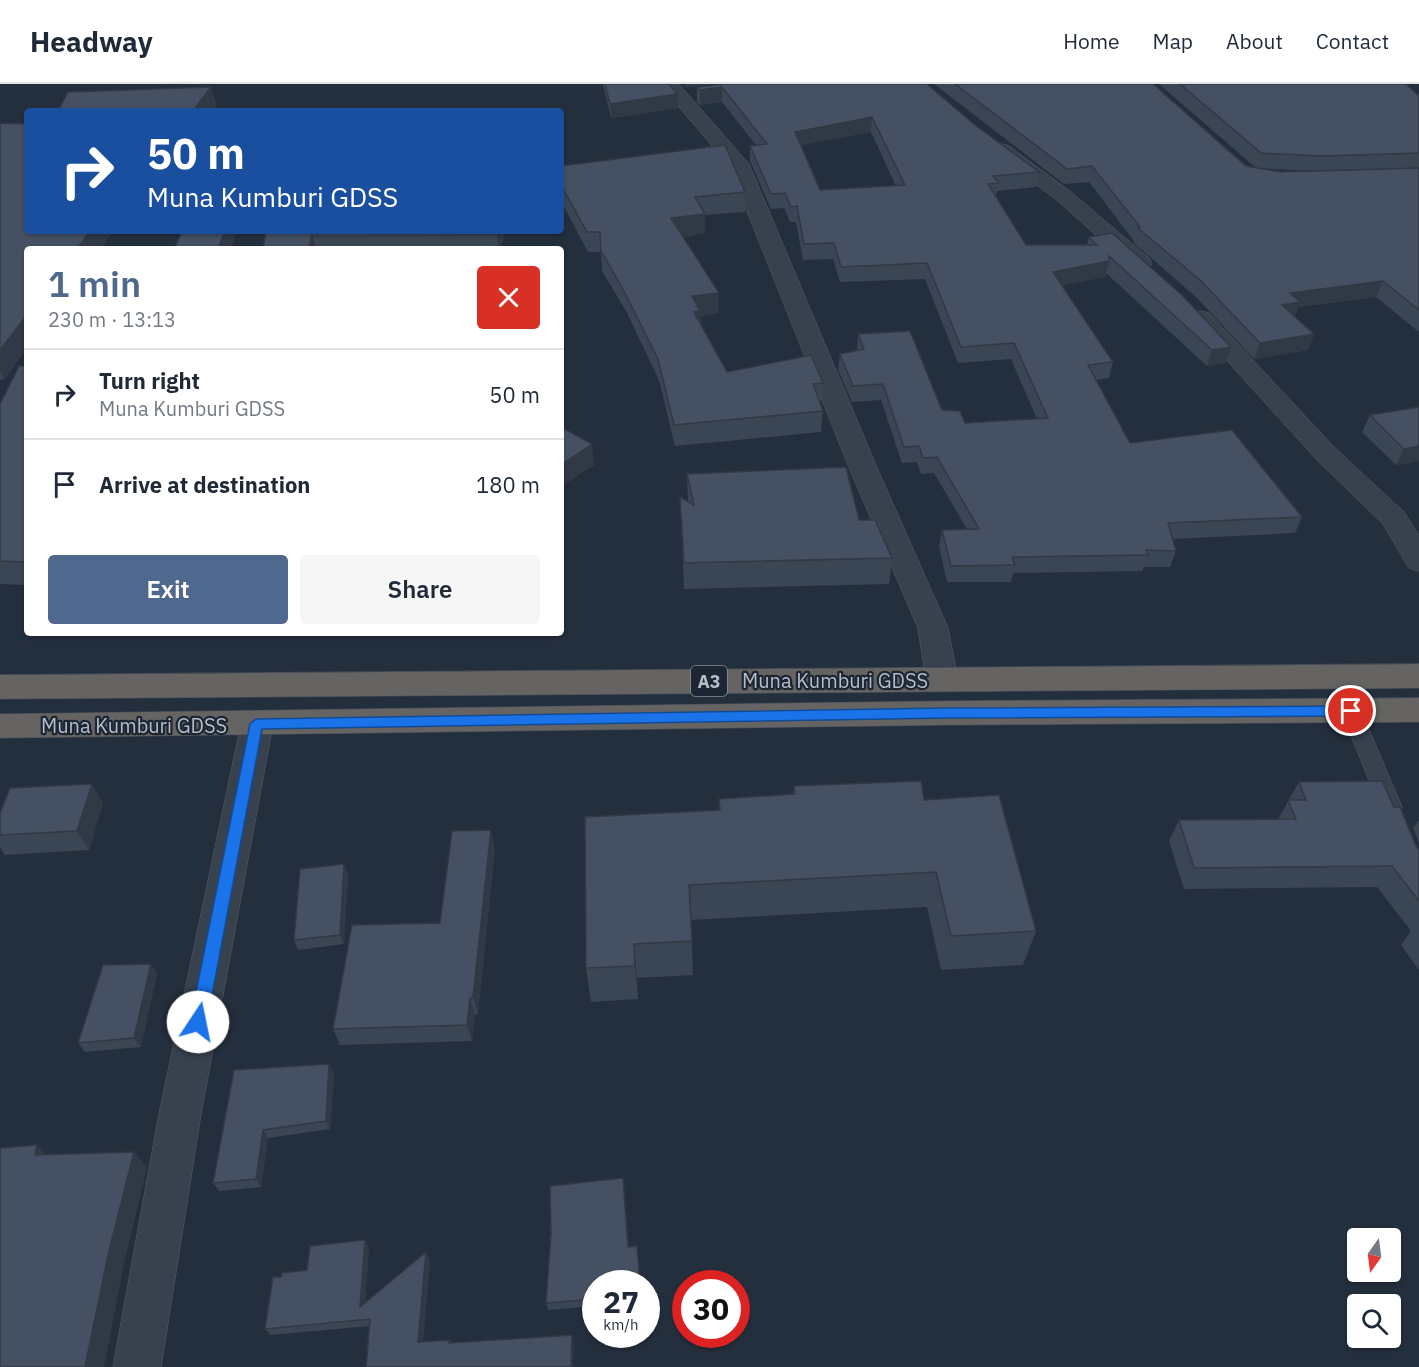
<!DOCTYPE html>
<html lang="en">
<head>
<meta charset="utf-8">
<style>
  body { margin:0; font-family:"IBM Plex Sans",sans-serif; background:#f6f6f7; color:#1f2937; height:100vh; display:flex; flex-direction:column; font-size:22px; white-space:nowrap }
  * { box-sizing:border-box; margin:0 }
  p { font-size:20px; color:#747a83 }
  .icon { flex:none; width:33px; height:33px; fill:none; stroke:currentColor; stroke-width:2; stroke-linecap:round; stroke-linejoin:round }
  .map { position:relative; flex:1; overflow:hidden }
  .sheet { position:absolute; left:24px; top:162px; width:540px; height:390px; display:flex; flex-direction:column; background:#fff; border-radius:6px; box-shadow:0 2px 4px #0004 }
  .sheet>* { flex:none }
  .banner { position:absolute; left:24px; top:24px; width:540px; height:126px; border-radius:6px; box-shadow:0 2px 4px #0004; background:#1a4fa0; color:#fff; overflow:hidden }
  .needle { width:39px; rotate:194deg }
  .controls { position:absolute; left:1347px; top:1144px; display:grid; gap:12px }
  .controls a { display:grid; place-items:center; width:54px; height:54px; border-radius:6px; background:#fff; box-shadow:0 2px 4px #0004; font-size:30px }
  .speed { position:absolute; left:582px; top:1186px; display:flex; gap:12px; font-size:30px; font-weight:700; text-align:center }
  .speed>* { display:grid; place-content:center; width:78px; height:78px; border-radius:50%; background:#fff; box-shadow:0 2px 4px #0004; line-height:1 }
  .speed small { font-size:15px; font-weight:400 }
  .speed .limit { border:9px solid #d22; background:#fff; color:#111 }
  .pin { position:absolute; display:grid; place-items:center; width:51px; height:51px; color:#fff; margin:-26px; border:3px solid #fff; border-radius:50%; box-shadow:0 2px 6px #0007 }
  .me { position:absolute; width:66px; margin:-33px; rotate:11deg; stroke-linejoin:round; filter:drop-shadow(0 0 4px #0008) }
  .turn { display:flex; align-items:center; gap:21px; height:126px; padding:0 24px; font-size:27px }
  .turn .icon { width:78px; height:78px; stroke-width:2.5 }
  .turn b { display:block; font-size:42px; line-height:51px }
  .round { display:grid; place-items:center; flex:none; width:63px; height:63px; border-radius:6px; background:#f6f6f7 }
  .summary { display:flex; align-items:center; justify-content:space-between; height:102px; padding:0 24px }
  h1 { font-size:36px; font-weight:600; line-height:45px; color:#4f688e }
  .primary-button { display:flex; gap:12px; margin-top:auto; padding:12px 24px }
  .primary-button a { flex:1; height:69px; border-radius:6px; background:#4f688e; color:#fff; font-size:24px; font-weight:600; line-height:69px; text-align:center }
  .primary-button a+a { background:#f6f6f7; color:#1f2937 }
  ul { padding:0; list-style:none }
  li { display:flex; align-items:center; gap:18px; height:90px; padding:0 24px; border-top:2px solid #e0e1e3 }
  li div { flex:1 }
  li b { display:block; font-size:22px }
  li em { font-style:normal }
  header { display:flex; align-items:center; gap:36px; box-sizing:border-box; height:84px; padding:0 30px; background:#fff; border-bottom:2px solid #e0e1e3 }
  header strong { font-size:28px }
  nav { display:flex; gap:33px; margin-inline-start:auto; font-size:21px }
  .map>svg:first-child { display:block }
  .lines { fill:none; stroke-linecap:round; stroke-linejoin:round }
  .service-casing { stroke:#565f6c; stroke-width:1 }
  .minor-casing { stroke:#565f6c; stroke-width:1 }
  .trunk-casing { stroke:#434c59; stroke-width:1 }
  .service { fill:#38414e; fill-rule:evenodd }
  .minor { fill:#38414e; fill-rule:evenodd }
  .trunk { fill:#656462; fill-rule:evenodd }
  .wall { fill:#3b4654; fill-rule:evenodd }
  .shaded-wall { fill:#303945 }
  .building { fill:#455162; stroke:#303945; stroke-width:1.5; fill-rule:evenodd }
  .route { fill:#1a73e8; stroke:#114b97; stroke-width:1.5 }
  .labels { text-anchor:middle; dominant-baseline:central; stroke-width:4.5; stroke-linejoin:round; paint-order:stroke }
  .shield { fill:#1d2633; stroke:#878f9c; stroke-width:1.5 }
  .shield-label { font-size:18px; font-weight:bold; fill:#b4bcc9 }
  .street-label { font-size:20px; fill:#b4bcc9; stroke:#1d2633 }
</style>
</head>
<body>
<header>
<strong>Headway</strong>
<nav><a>Home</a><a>Map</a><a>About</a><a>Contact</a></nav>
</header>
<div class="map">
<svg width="1419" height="1283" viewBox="0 0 1419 1283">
  <rect width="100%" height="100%" fill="#242f3e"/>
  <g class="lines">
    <g class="service-casing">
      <path id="service" d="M1351,619L1358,622L1361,627L1402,723L1399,729L1391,732L1383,729L1380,723L1341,627L1344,622Z"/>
    </g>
    <g class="minor-casing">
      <path id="minor" d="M660,0H679L749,80L878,386L948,544L958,595L953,603L942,607L931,603L926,595L918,544L850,386L729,82Z
        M1002,60L1009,62L1071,108L1149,174L1152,179L1149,184L1141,186L1133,184L1057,116L995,70L992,66L995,62Z
        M1201,227L1209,229L1334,363L1404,428L1419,452V487L1409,484L1383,440L1316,375L1193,239L1189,234L1193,229Z
        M257,628L269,631L273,640L201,1030L161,1283H113L159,1030L241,640L245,631Z"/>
    </g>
    <g class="trunk-casing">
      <path id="trunk" d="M1419,580V604L0,615V591Z
        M1419,614V638L947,641L0,654V630L947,617Z"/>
    </g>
    <use href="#service" class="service"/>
    <use href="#minor" class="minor"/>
    <use href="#trunk" class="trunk"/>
  </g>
  <path class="wall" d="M603,0H669L677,10L678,24L611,34Z
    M724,0L975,41L1039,88L1036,103L997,107L996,113L1026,161H1087L1089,153L1231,263L1226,279L1207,282L1106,189L1105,193L1062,201L1113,278L1109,294L1096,296L1130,359L1302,433L1295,449L1173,455L1176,467L1170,483H1144L1142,487L1013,489L1011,498H947L939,462L942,446L967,445L934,389L921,390L917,378L902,379L881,316L852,318L838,286L840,270L857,266L858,250L942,326L965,339L1037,335L1011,275L958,279L925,195L840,198L833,175L803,176L796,138H790L784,124L771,125L750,77V62L756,61L722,18L700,21L697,18V3ZM871,48L896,102L820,106L801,61Z
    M934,0H1153L1246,82L1256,84L1159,0H1406L1419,12V248L1376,213L1298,223L1295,232L1314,250L1308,266L1254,275L1196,213L1134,159V157L1089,98L1064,100ZM1257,84L1276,85L1311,87L1281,88Z
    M0,39L113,147L100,165H27V264L4,296L0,295Z
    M561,82L745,108V128L705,131V149L683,153L719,229L701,232V240L727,288L823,299L821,320H820L823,327L821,348L675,362L659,296L626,227L602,187L601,168H588L561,117Z
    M266,147H506L500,165H263Z
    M27,282V501L0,500V320Z
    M1419,323V377L1396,381L1362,348L1370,331Z
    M561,343L594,381L563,401L561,400Z
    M687,390L859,436L892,474L889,500L684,505L680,413L688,417Z
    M1299,698L1394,723L1419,766V886L1401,861L1411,847L1377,803L1184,805L1169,757L1179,736L1278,735Z
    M794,702L924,716L1036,847L1023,881L941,886L927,823L691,836L693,891L637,894L638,915L591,918L586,884L719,726V715L793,710Z
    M103,719L89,766L5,771L0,763V751Z
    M1419,736V759L1413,744Z
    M495,764L478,930H475L472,957L340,961L333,945L440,839Z
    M344,780L348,790L344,860L298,866L294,856Z
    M157,889L141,963L85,968L78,959Z
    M329,980L334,989L330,1045L268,1054L261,1103L219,1107L213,1099L234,986Z
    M623,1094L629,1163L637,1162L638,1169L596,1200V1222L548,1226L546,1219Z
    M365,1156L369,1164L365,1219L430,1175L423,1257L452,1259L574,1258L366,1283L370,1242L271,1251L265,1245L281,1193L307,1186Z"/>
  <path class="shaded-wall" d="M685,0H713L685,4Z
    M211,3L217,22L213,27H193Z
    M722,3V18L700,21V6Z
    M677,10L678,24L611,34L610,20Z
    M872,33L871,48L795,62V48Z
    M705,130V149L671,154V134Z
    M90,147H113L100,165H77Z
    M225,147H237L231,165H218Z
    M498,147H506L500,165H499L497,150Z
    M312,149L316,165H309Z
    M1109,177L1105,193L1049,204L1053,188Z
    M1383,197L1376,213L1298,223L1294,234L1282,221L1290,209Z
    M719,209V229L701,232V247L694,248L692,212Z
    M27,231V264L4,296L0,287V266Z
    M1314,250L1308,266L1254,275L1260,259Z
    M1231,263L1226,279L1207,282L1212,266Z
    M592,360L594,381L563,401L561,381Z
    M1419,362V377L1396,381L1404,365Z
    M92,700L103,719L89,766L77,747Z
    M491,746L495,764L478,930L473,913Z
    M344,780L348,790L344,860L340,851Z
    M634,860L637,894L638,915L635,882Z
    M151,880L157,889L141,963L134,954Z
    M470,914L475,930L472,957L467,941Z
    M329,980L334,989L330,1045L326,1037Z
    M263,1046L268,1054L261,1103L256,1095Z
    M37,1061L53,1076L35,1071Z
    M134,1068L147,1083L123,1185L104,1283H85L108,1171Z
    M365,1156L369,1164L364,1230L360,1223Z
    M426,1168L430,1175L422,1264L418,1258Z
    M572,1251L574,1258L573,1283H571Z"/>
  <path class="building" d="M605,0H669L677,10L610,20Z
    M724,0H927L975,41L1039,88L993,92L999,99L988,100L1026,161H1097L1089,153L1112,149L1182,211L1231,263L1212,266L1109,172V177L1053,188L1113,278L1088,281L1130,359L1232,346L1302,433L1168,439L1176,467L1146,466L1148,471L1012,473L1015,481L951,482L942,446L979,445L937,373L923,374L919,362L904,363L883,300L853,302L840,270L864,265L858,250L910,247L942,326L960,327L965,339L1048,334L1014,259L961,263L927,179L841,183L834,159L804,160L797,122L791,123L785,109L771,110L750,62L767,60L722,3L700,6L697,3ZM872,33L905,101L820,106L795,48Z
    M955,0H1153L1246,82L1281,88L1419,84V226L1383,197L1290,209L1300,218L1282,221L1314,250L1260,259L1201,197L1138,144L1140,143L1092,82L1067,85Z
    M1180,0H1406L1419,12V69L1322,72L1261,69Z
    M211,3L193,27H58L68,8Z
    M0,39L27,40V147H90L77,165H27V231L0,266Z
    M725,61L745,108L695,113L705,130L671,134L719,209L692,212L700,227L694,228L727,288L811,271L823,299L813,300L823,327L674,341L658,275L624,207L601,167L600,148H587L561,101V82Z
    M182,147H225L218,165H174Z
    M266,147H498L497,150L312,149L309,165H263Z
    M19,282H27V478L0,477V320Z
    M1419,323V362L1404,365L1370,331Z
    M561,343L592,360L561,381Z
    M846,383L859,436H875L892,474L684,479L680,413L694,421L687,390Z
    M921,697L924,716L999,711L1036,847L951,852L936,788L689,801L692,857L634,860L635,882L586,884L585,733L720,726L719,715L795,710L794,702Z
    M1382,697L1394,723H1400L1416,762L1419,766V817L1392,782L1194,784L1179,736L1296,735L1288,716H1306L1299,698Z
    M92,700L77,747L0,751V729L10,704Z
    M491,746L473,913L470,914L467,941L333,945L352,841L440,839L452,747Z
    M344,780L340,851L294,856L300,785Z
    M151,880L134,954L78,959L103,881Z
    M329,980L326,1037L263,1046L256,1095L213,1099L234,986Z
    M37,1061L35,1071L134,1068L108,1171L85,1283H0V1064Z
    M623,1094L628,1163L637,1162L640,1200H596V1215L546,1219L551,1149L550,1102Z
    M365,1156L360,1223L426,1168L418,1258L450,1256L449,1259L572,1251L571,1283H366L370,1235L265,1245L273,1193H281L282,1189L307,1186L310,1162Z"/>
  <path class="route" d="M1351,622L1357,627L1351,632L947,634L262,645L207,938L204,943L198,946L193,943L190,938L250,640L256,635L947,624Z"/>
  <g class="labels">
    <rect class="shield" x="691" y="582" width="36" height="30" rx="4.5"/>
    <g class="shield-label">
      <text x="709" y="597">A3</text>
    </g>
    <g class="street-label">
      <text x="835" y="596">Muna Kumburi GDSS</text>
      <text x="134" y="641">Muna Kumburi GDSS</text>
    </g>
  </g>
</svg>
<div class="controls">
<a><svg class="needle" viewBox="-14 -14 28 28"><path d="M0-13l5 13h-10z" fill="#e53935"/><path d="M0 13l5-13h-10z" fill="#747a83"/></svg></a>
<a><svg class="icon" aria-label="search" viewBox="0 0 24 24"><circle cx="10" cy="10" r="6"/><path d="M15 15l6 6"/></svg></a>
</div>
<div class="speed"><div>27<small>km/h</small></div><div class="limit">30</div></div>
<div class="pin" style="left:1351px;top:627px;background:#d93025"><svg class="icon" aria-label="arrive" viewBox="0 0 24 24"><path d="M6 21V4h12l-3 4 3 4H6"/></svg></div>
<svg class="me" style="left:198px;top:938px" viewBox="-20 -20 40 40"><circle r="19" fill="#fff"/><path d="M0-13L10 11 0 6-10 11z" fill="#1a73e8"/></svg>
<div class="banner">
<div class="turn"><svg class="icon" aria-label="right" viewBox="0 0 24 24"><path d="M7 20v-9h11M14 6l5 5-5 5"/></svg><div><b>50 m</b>Muna Kumburi GDSS</div></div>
</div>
<section class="sheet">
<div class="summary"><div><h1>1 min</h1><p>230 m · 13:13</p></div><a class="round" style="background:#d93025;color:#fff"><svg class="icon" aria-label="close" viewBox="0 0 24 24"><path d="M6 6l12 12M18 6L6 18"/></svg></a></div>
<ul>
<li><svg class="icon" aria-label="right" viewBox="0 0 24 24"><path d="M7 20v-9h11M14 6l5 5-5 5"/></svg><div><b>Turn right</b><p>Muna Kumburi GDSS</p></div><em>50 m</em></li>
<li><svg class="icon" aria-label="arrive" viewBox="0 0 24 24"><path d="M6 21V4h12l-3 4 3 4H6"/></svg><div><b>Arrive at destination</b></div><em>180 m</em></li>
</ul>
<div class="primary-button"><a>Exit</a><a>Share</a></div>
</section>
</div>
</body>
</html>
